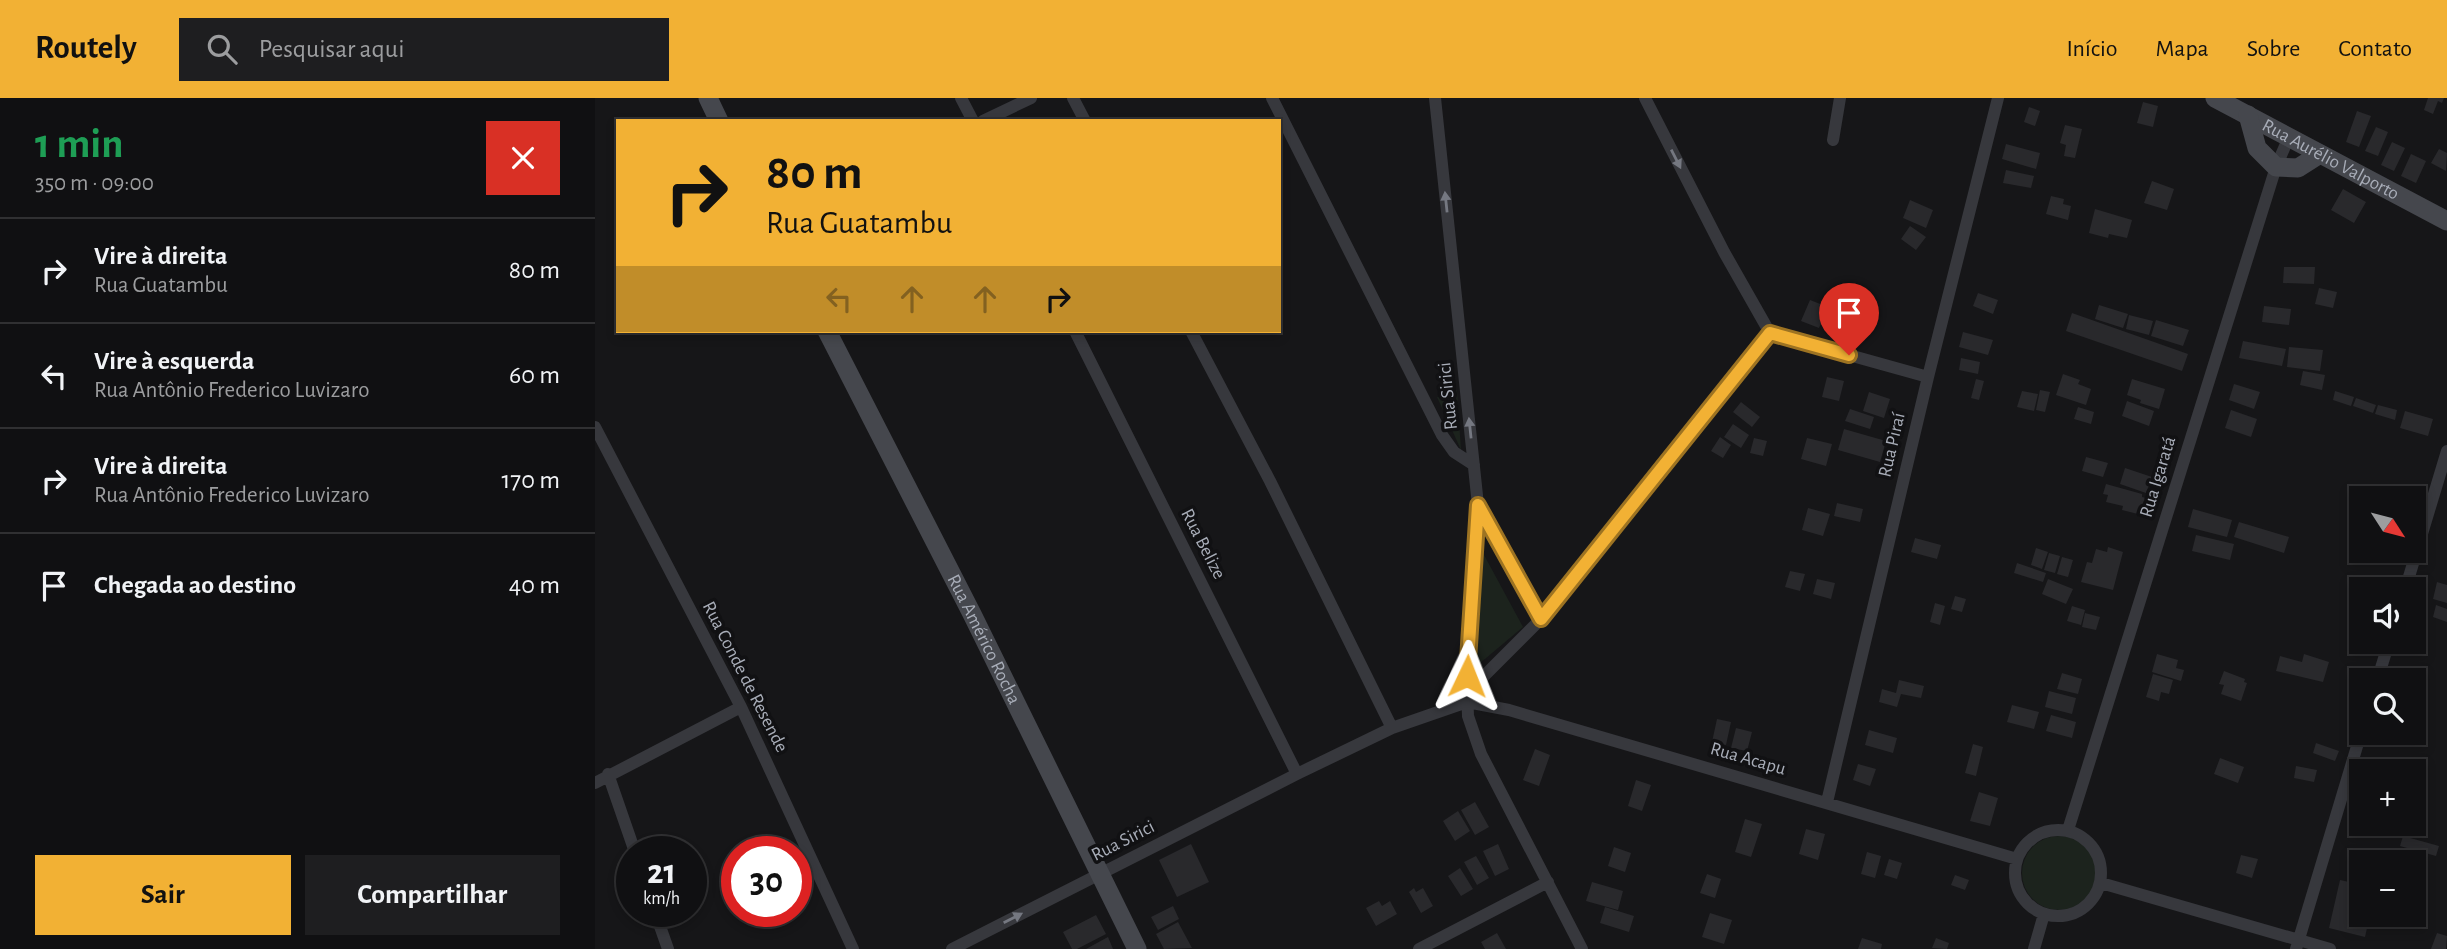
<!DOCTYPE html>
<html lang="pt">
<head>
<meta charset="utf-8">
<style>
  body { margin:0; font-family:"Alegreya Sans",sans-serif; background:#1e1e20; color:#f1f3f6; height:100vh; display:flex; flex-direction:column; font-size:26px; white-space:nowrap }
  * { box-sizing:border-box; margin:0 }
  p { font-size:23px; color:#9c9d9f }
  .icon { flex:none; width:38px; height:38px; fill:none; stroke:currentColor; stroke-width:2; stroke-linecap:round; stroke-linejoin:round }
  .map { position:relative; flex:1; overflow:hidden }
  .side { display:flex; flex-direction:column; background:#101012; width:595px }
  .side>* { flex:none }
  .guide { position:absolute; left:21px; top:21px; width:665px; height:214px; border-radius:0px; box-shadow:0 4px 10px #0003,0 0 0 2px #303032; background:#f2b134; color:#111; overflow:hidden }
  .needle { width:46px; rotate:126deg }
  .controls { position:absolute; left:1754px; top:388px; display:grid; gap:14px }
  .controls a { display:grid; place-items:center; width:77px; height:77px; border-radius:0px; background:#101012; box-shadow:0 4px 10px #0003,0 0 0 2px #303032; font-size:35px }
  .speed { position:absolute; left:21px; top:738px; display:flex; gap:14px; font-size:35px; font-weight:700; text-align:center }
  .speed>* { display:grid; place-content:center; width:91px; height:91px; border-radius:50%; background:#101012; box-shadow:0 4px 10px #0003,0 0 0 2px #303032; line-height:1 }
  .speed small { font-size:18px; font-weight:400 }
  .speed .limit { border:10px solid #d22; background:#fff; color:#111 }
  .pin { position:absolute; display:grid; place-items:center; width:60px; height:60px; color:#fff; margin:-72px -30px; border-radius:50% 50% 50% 0; rotate:-45deg; box-shadow:0 0 7px #0007 }
  .pin .icon { rotate:45deg }
  .me { position:absolute; width:77px; margin:-38px; rotate:2deg; stroke-linejoin:round; filter:drop-shadow(0 0 5px #0008) }
  .turn { display:flex; align-items:center; gap:24px; height:147px; padding:0 35px; font-size:32px }
  .turn .icon { width:91px; height:91px; stroke-width:2.5 }
  .turn b { display:block; font-size:49px; line-height:60px }
  .lanes { display:flex; align-items:center; height:66px; padding:0 35px; background:#0003; justify-content:center; gap:35px; direction:ltr }
  .lanes .off { opacity:.35 }
  .round { display:grid; place-items:center; flex:none; width:74px; height:74px; border-radius:0px; background:#1e1e20 }
  .head { display:flex; align-items:center; justify-content:space-between; height:119px; padding:0 35px }
  h1 { font-size:42px; font-weight:700; line-height:52px; color:#1e9e55 }
  .action { display:flex; gap:14px; margin-top:auto; padding:14px 35px }
  .action a { flex:1; height:80px; border-radius:0px; background:#f2b134; color:#111; font-size:28px; font-weight:700; line-height:80px; text-align:center }
  .action a+a { background:#1e1e20; color:#f1f3f6 }
  ul { padding:0; list-style:none }
  li { display:flex; align-items:center; gap:21px; height:105px; padding:0 35px; border-top:2px solid #303032 }
  li div { flex:1 }
  li b { display:block; font-size:26px }
  li em { font-style:normal }
  header { display:flex; align-items:center; gap:42px; box-sizing:border-box; height:98px; padding:0 35px; background:#f2b134; color:#111 }
  header strong { font-size:33px }
  nav { display:flex; gap:38px; margin-inline-start:auto; font-size:24px }
  .search { width:490px; height:63px; background:#1e1e20; display:flex; align-items:center; gap:18px; box-sizing:border-box; padding:0 24px; border-radius:0px; color:#9c9d9f; font-size:26px }
  main { display:flex; flex:1; min-height:0 }
  .map>svg:first-child { display:block }
  .green { fill:#1c231d }
  .building { fill:#29292c }
  .lines { fill:none; stroke-linecap:round; stroke-linejoin:round }
  .street { stroke:#37383d; stroke-width:12 }
  .secondary { stroke:#45474d; stroke-width:19 }
  .oneway { fill:#757881 }
  .route-casing { stroke:#9d7322; stroke-width:18 }
  .route { stroke:#f2b134; stroke-width:12 }
  .labels { text-anchor:middle; dominant-baseline:central; stroke-width:7; stroke-linejoin:round; paint-order:stroke }
  .street-label { font-size:19px; fill:#a8adb8; stroke:#111113 }
</style>
</head>
<body>
<header>
<strong>Routely</strong>
<div class="search"><svg class="icon" aria-label="search" viewBox="0 0 24 24"><circle cx="10" cy="10" r="6"/><path d="M15 15l6 6"/></svg>Pesquisar aqui</div>
<nav><a>Início</a><a>Mapa</a><a>Sobre</a><a>Contato</a></nav>
</header>
<main>
<section class="side">
<div class="head"><div><h1>1 min</h1><p>350 m · 09:00</p></div><a class="round" style="background:#d93025;color:#fff"><svg class="icon" aria-label="close" viewBox="0 0 24 24"><path d="M6 6l12 12M18 6L6 18"/></svg></a></div>
<ul>
<li><svg class="icon" aria-label="right" viewBox="0 0 24 24"><path d="M7 20v-9h11M14 6l5 5-5 5"/></svg><div><b>Vire à direita</b><p>Rua Guatambu</p></div><em>80 m</em></li>
<li><svg class="icon" aria-label="left" viewBox="0 0 24 24"><path d="M17 20v-9H6M10 6l-5 5 5 5"/></svg><div><b>Vire à esquerda</b><p>Rua Antônio Frederico Luvizaro</p></div><em>60 m</em></li>
<li><svg class="icon" aria-label="right" viewBox="0 0 24 24"><path d="M7 20v-9h11M14 6l5 5-5 5"/></svg><div><b>Vire à direita</b><p>Rua Antônio Frederico Luvizaro</p></div><em>170 m</em></li>
<li><svg class="icon" aria-label="arrive" viewBox="0 0 24 24"><path d="M6 21V4h12l-3 4 3 4H6"/></svg><div><b>Chegada ao destino</b></div><em>40 m</em></li>
</ul>
<div class="action"><a>Sair</a><a>Compartilhar</a></div>
</section>
<div class="map">
<svg width="1852" height="851" viewBox="0 0 1852 851">
  <rect width="100%" height="100%" fill="#161618"/>
  <path class="green" d="M862,292L866,352L842,299Z
    M888,455L928,529L878,571Z
    M1427 775a37 37 0 1 1 74 0a37 37 0 1 1-74 0Z"/>
  <path class="building" d="M1833,0H1849L1847,5L1843,3L1838,16L1829,12Z
    M1548,4L1563,8L1558,29L1542,25Z
    M1434,9L1445,13L1440,28L1429,24Z
    M1762,13L1776,18L1764,49L1751,44Z
    M1470,27L1487,31L1480,60L1469,58L1471,47L1465,45Z
    M1781,29L1793,34L1783,58L1770,53Z
    M1797,44L1810,50L1799,73L1786,67Z
    M1411,46L1445,55L1441,71L1407,61Z
    M1844,51L1852,55L1851,73L1836,65Z
    M1816,56L1831,63L1821,85L1806,78Z
    M1411,72L1439,78L1436,90L1408,85Z
    M1557,83L1579,91L1572,112L1549,105Z
    M1748,91L1771,104L1759,125L1736,112Z
    M1456,98L1469,101L1468,106L1476,108L1473,122L1451,116Z
    M1315,102L1338,112L1331,130L1308,120Z
    M1500,111L1537,122L1532,140L1514,136L1513,140L1494,135Z
    M1315,128L1331,139L1321,152L1306,141Z
    M1689,169H1720L1719,186L1688,185Z
    M1724,190L1742,194L1738,210L1720,206Z
    M1383,195L1403,202L1398,216L1378,208Z
    M1215,202L1233,209L1224,230L1206,223Z
    M1504,207L1533,216L1528,230L1500,221Z
    M1669,208L1696,211L1694,227L1667,224Z
    M1477,215L1593,256L1587,273L1471,233Z
    M1534,217L1558,223L1554,237L1531,231Z
    M1561,222L1594,232L1588,248L1556,238Z
    M1368,234L1398,242L1393,257L1364,249Z
    M1648,243L1691,251L1687,268L1644,260Z
    M1694,249L1728,252L1725,273L1692,269Z
    M1366,260L1385,264L1383,276L1364,272Z
    M1708,273L1730,277L1727,292L1705,287Z
    M1468,276L1485,282L1483,286L1496,291L1491,307L1461,297Z
    M1232,279L1249,283L1244,303L1227,299Z
    M1381,281L1389,283L1384,302L1376,300Z
    M1537,281L1570,291L1564,311L1545,305L1546,302L1532,297Z
    M1639,286L1665,294L1659,311L1634,302Z
    M1445,292L1455,294L1450,314L1441,312Z
    M1427,293L1443,296L1439,313L1422,309Z
    M1740,293L1759,299L1756,308L1738,302Z
    M1274,294L1295,301L1289,320L1268,313Z
    M1761,300L1781,307L1778,315L1758,308Z
    M1532,303L1559,313L1554,328L1527,318Z
    M1146,304L1165,319L1157,329L1138,314Z
    M1783,307L1802,312L1800,322L1780,316Z
    M1483,309L1499,314L1496,326L1479,321Z
    M1255,311L1279,319L1275,331L1250,323Z
    M1636,312L1662,321L1656,339L1630,330Z
    M1810,313L1838,321L1833,338L1805,330Z
    M1138,326L1154,337L1146,350L1129,339Z
    M1249,331L1291,343L1285,364L1243,352Z
    M1125,339L1136,347L1128,360L1116,353Z
    M1159,340L1172,343L1168,358L1155,355Z
    M1212,340L1237,346L1231,368L1206,361Z
    M1491,359L1513,365L1508,379L1487,373Z
    M1530,370L1557,379L1551,395L1525,386Z
    M1511,386L1547,396V399L1555,401L1551,418L1527,412L1528,408L1511,404L1513,397L1508,396Z
    M1242,405L1268,411L1265,424L1239,418Z
    M1213,410L1235,416L1228,438L1207,432Z
    M1598,411L1637,422L1632,439L1593,429Z
    M1644,424L1694,439L1689,455L1639,439Z
    M1601,437L1639,446L1635,462L1597,453Z
    M1320,440L1346,447L1342,461L1316,454Z
    M1513,449L1528,454L1518,492L1486,484L1492,464L1497,465L1501,451L1512,454Z
    M1441,450L1453,454L1447,471L1436,467Z
    M1454,455L1465,458L1460,475L1449,472Z
    M1467,459L1478,462L1473,479L1462,476Z
    M1422,465L1451,475L1448,484L1419,475Z
    M1195,473L1210,476L1205,493L1190,489Z
    M1222,481L1240,485L1236,501L1218,496Z
    M1453,481L1478,491L1471,506L1447,496Z
    M1842,484L1852,487V505L1838,501Z
    M1360,498L1371,501L1367,514L1356,511Z
    M1340,505L1350,508L1345,527L1335,524Z
    M1841,507L1852,511V524L1838,519Z
    M1477,508L1490,512L1486,527L1472,523Z
    M1490,515L1505,519L1501,532L1487,529Z
    M1562,556L1583,562L1581,570L1589,572L1586,583L1557,574Z
    M1709,556L1734,564L1728,584L1681,573L1685,558L1707,564Z
    M1629,573L1650,581L1649,584L1652,585L1646,603L1626,596L1629,587L1624,586Z
    M1467,575L1487,581L1483,596L1462,591Z
    M1558,576L1578,582L1574,596L1566,594L1564,603L1551,599Z
    M1304,582L1329,588L1326,600L1306,596L1302,609L1284,604L1287,591L1301,595Z
    M1454,593L1481,600L1477,616L1450,609Z
    M1417,607L1444,614L1439,631L1412,624Z
    M1456,617L1481,624L1477,640L1451,633Z
    M1122,621L1136,624L1131,647L1117,644Z
    M1141,630L1157,634L1152,653L1136,650Z
    M1274,632L1302,640L1298,655L1270,647Z
    M1801,635H1820L1817,649L1799,644Z
    M1721,645L1744,653L1740,663L1718,655Z
    M1378,646L1388,649L1381,678L1370,675Z
    M940,651L955,657L944,688L928,682Z
    M1625,660L1649,669L1643,685L1619,676Z
    M1263,666L1281,671L1275,688L1258,682Z
    M1701,668L1722,672L1719,684L1699,680Z
    M1041,682L1056,687L1047,713L1033,708Z
    M1384,694L1403,700L1395,728L1375,723Z
    M880,704L894,729L880,737L866,712Z
    M863,713L875,733L860,743L848,723Z
    M1150,721L1167,726L1156,759L1140,754Z
    M1211,731L1230,736L1223,762L1204,756Z
    M1808,738L1844,748L1841,758L1805,748Z
    M596,746L614,784L582,799L564,762Z
    M903,746L914,771L900,778L888,753Z
    M1019,749L1036,755L1030,774L1013,768Z
    M1272,754L1286,758L1280,780L1266,776Z
    M1646,757L1663,761L1657,780L1641,775Z
    M881,758L894,780L882,787L869,764Z
    M1294,761L1307,765L1302,781L1289,777Z
    M865,770L878,791L866,798L853,778Z
    M1112,776L1126,781L1120,800L1105,795Z
    M1360,777L1374,782L1370,792L1356,787Z
    M1745,782L1763,786L1758,808L1766,809V817H1775L1770,839L1734,830Z
    M997,784L1028,793L1023,812L991,803Z
    M819,790L821,794L828,790L838,808L826,815L814,794Z
    M784,803L787,808L795,803L802,816L781,828L771,810Z
    M578,808L584,821L563,832L556,819Z
    M1010,809L1039,818L1034,834L1005,825Z
    M1115,815L1137,822L1129,846L1107,839Z
    M501,817L511,836L482,851H477L468,834Z
    M583,824L597,850L569,851L561,836Z
    M902,835L911,851H890L886,844Z
    M1842,835L1852,838L1851,851H1836Z
    M513,839L518,851H491Z
    M1267,840L1287,846L1286,851H1263Z
    M1341,840L1354,845L1352,851L1337,850Z"/>
  <g class="lines">
    <path class="street" d="M366,0L378,23
      M478,0L490,23
      M677,0L847,337L859,354L879,367
      M840,0L883,407L871,563L873,618L886,656L987,851
      M1050,0L1129,154L1175,235
      M388,23L436,0
      M1238,42L1245,0
      M480,233L702,676
      M596,233L675,383L797,630
      M1175,235L1333,279
      M0,329L146,609L258,851
      M883,407L946,521
      M1810,492L1852,353
      M1782,583L1794,544
      M874,593L946,521L1175,235
      M872,604L914,612L1422,761
      M13,676L40,754
      M0,685L146,609
      M1232,704L1333,279L1403,0
      M1420 775a43 43 0 1 1 86 0a43 43 0 1 1-86 0Z
      M1473,732L1681,69L1694,39
      M1506,785L1735,851
      M60,814L73,851
      M357,851L702,676L797,630L872,604
      M824,851L953,784
      M1439,851L1449,816
      M1701,851L1766,635"/>
    <g class="secondary">
      <path d="M113,0L124,23"/>
      <path id="s1" d="M1620,0L1852,123"/>
      <path d="M1653,17L1662,50L1681,69L1703,70L1725,56"/>
      <path id="s2" d="M232,233L377,516L542,851"/>
    </g>
  </g>
  <defs><path id="oneway-solid" d="M-6-.8H1V-3.2L6.5 0L1 3.2V.8H-6Z" transform="scale(1.75)"/></defs>
  <g class="oneway">
    <use href="#oneway-solid" transform="translate(1081 61) rotate(63)"/>
    <use href="#oneway-solid" transform="translate(851 104) rotate(-96)"/>
    <use href="#oneway-solid" transform="translate(875 330) rotate(-96)"/>
    <use href="#oneway-solid" transform="translate(418 820) rotate(-27)"/>
  </g>
  <g class="lines">
    <g class="route-casing">
      <path id="route" d="M872,578L883,407L946,521L1175,235L1254,257"/>
    </g>
    <use href="#route" class="route"/>
  </g>
  <g class="labels">
    <g class="street-label">
      <text stroke="none"><textPath href="#s1" startOffset="131">Rua Aurélio Valporto</textPath></text>
      <text transform="translate(853 298) rotate(-96)">Rua Sirici</text>
      <text transform="translate(1297 347) rotate(-77)">Rua Piraí</text>
      <text transform="translate(1563 379) rotate(-73)">Rua Igaratá</text>
      <text transform="translate(608 446) rotate(63)">Rua Belize</text>
      <text stroke="none"><textPath href="#s2" startOffset="346">Rua Américo Rocha</textPath></text>
      <text transform="translate(150 579) rotate(63)">Rua Conde de Resende</text>
      <text transform="translate(1153 661) rotate(16)">Rua Acapu</text>
      <text transform="translate(528 743) rotate(-27)">Rua Sirici</text>
    </g>
  </g>
</svg>
<div class="controls">
<a><svg class="needle" viewBox="-14 -14 28 28"><path d="M0-13l5 13h-10z" fill="#e53935"/><path d="M0 13l5-13h-10z" fill="#9c9d9f"/></svg></a>
<a><svg class="icon" aria-label="sound" viewBox="0 0 24 24"><path d="M4 9h4l5-4v14l-5-4H4zM17 9q2 3 0 6"/></svg></a>
<a><svg class="icon" aria-label="search" viewBox="0 0 24 24"><circle cx="10" cy="10" r="6"/><path d="M15 15l6 6"/></svg></a>
<a>+</a>
<a>−</a>
</div>
<div class="speed"><div>21<small>km/h</small></div><div class="limit">30</div></div>
<div class="pin" style="left:1254px;top:257px;background:#d93025"><svg class="icon" aria-label="arrive" viewBox="0 0 24 24"><path d="M6 21V4h12l-3 4 3 4H6"/></svg></div>
<svg class="me" style="left:872px;top:578px" viewBox="-20 -20 40 40"><path d="M0-17L14 15 0 8-14 15z" fill="#f2b134" stroke="#fff" stroke-width="4"/></svg>
<div class="guide">
<div class="turn"><svg class="icon" aria-label="right" viewBox="0 0 24 24"><path d="M7 20v-9h11M14 6l5 5-5 5"/></svg><div><b>80 m</b>Rua Guatambu</div></div>
<div class="lanes"><svg class="icon off" aria-label="left" viewBox="0 0 24 24"><path d="M17 20v-9H6M10 6l-5 5 5 5"/></svg><svg class="icon off" aria-label="ahead" viewBox="0 0 24 24"><path d="M12 20V5M6 11l6-6 6 6"/></svg><svg class="icon off" aria-label="ahead" viewBox="0 0 24 24"><path d="M12 20V5M6 11l6-6 6 6"/></svg><svg class="icon" aria-label="right" viewBox="0 0 24 24"><path d="M7 20v-9h11M14 6l5 5-5 5"/></svg></div>
</div>
</div>
</main>
</body>
</html>
